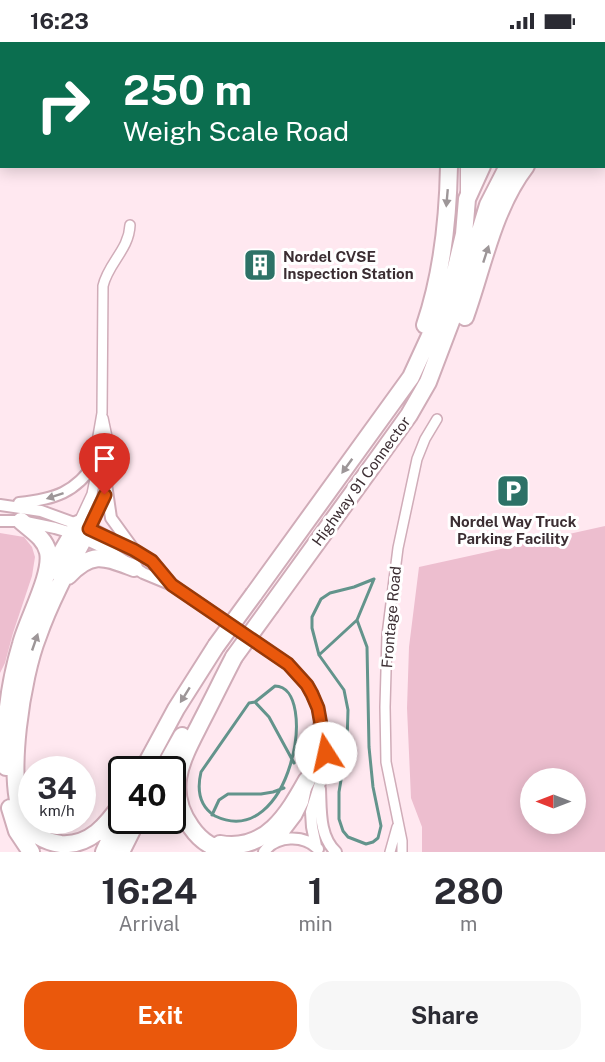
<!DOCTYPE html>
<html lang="en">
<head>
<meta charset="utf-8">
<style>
  body { margin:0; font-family:"Public Sans",sans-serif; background:#f7f7f7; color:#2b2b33; height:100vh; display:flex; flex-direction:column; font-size:22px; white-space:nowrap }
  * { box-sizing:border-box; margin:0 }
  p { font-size:20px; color:#7c7c81 }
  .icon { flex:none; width:33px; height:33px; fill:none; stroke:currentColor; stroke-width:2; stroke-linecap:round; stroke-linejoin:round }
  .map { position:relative; height:810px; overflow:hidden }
  .sheet { display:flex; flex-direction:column; background:#fff; flex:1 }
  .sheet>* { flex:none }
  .banner { position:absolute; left:0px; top:0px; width:606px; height:126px; box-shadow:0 3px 15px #0003; background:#0b6e4f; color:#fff; overflow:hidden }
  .needle { width:39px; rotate:270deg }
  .fabs { position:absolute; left:520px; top:726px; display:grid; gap:12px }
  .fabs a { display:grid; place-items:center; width:66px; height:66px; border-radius:50%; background:#fff; box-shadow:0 3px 15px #0003; font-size:30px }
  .speed { position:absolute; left:18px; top:714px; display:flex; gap:12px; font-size:30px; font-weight:700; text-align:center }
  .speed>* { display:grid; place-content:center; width:78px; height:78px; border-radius:50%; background:#fff; box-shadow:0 3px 15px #0003; line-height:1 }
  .speed small { font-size:15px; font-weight:400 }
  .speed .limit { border:3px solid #111; border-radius:9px; background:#fff; color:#111 }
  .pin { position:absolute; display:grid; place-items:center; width:51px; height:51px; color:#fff; margin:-62px -26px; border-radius:50% 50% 50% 0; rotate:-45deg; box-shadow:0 0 6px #0007 }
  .pin .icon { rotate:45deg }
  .me { position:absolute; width:66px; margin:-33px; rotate:350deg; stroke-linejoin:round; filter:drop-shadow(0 0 4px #0008) }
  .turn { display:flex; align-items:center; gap:21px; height:126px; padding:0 24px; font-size:27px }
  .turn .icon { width:78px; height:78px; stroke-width:2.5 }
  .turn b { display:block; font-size:42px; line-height:51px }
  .eta { display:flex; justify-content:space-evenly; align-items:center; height:102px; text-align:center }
  .eta b { font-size:36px; font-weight:700; line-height:42px }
  .cta { display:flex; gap:12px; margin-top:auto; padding:12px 24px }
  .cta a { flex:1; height:69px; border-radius:24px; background:#ea580c; color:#fff; font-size:24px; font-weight:700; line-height:69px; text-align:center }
  .cta a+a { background:#f7f7f7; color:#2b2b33 }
  .status { display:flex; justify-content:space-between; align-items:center; height:42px; padding:0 30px; background:#fff; direction:ltr }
  .status svg { height:16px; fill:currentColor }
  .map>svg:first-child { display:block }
  .green { fill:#edbecf; fill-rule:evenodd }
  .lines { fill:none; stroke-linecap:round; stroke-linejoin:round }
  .stream { stroke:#63948c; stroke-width:3 }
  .minor-casing { stroke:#d0acb8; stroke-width:12 }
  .tertiary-casing { stroke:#d0acb8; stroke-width:14 }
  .secondary-casing { stroke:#d0acb8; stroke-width:15 }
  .trunk-casing { stroke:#d0acb8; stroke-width:18 }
  .motorway-casing { stroke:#d0acb8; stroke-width:20 }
  .minor { stroke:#fff; stroke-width:9 }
  .tertiary { stroke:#fff; stroke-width:10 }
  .secondary { stroke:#fff; stroke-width:12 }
  .trunk { stroke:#fff; stroke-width:15 }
  .motorway { stroke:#fff; stroke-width:16 }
  .motorway-bridge-casing { stroke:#d0acb8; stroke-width:20; stroke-linecap:butt }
  .motorway-bridge { stroke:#fff; stroke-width:16 }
  .oneway { fill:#9d9698 }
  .route-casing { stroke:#983908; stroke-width:15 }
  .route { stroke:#ea580c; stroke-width:10 }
  .labels { text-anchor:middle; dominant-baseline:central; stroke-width:6; stroke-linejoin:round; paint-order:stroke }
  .poi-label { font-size:15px; font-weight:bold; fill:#3b2d32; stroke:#fff; text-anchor:start }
  .street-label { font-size:15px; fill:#3b2d32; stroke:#fff }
</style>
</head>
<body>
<div class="status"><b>16:23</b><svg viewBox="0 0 49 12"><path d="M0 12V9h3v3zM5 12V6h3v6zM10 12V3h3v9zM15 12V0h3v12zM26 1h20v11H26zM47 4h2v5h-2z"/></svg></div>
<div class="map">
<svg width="605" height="810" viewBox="0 0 605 810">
  <rect width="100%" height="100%" fill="#ffe8f0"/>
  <path class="green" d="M605,484V810H422V785L411,756L407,666L409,605L419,525ZM531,736H576V782H531Z
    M0,491L24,495L32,505L35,515L32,534L13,591L5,621L0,631Z"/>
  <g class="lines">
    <path class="stream" d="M357,578L367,605L369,705L373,745L381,784L378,796L373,800L366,802L348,795L343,789L339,777V750L347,702L348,668L344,648L319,613L312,586V575L321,557L330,551L354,545L374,537
      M319,613L357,578L374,537
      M255,660L275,644C320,644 291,810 215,774C199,764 197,747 201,730L249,661L255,660L269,675L294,721
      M212,773L219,758L228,752H261L273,750L284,746"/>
    <g class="minor-casing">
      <path id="minor" d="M78,482L92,452L96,432L98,394L102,371L103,244C108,221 129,208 130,183
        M89,487L105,453L107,395L103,376
        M390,810L397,785
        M402,810V799L386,720L385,665L387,593L398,506L417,417L425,397L437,377"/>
    </g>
    <g class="tertiary-casing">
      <path id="tertiary" d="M106,442L111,476L132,505
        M19,461C55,457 75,451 96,420
        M0,463L41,469L96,489L152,519L170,541
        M0,479H21L55,486L72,491L106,507L143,531L172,543L288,622L307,643L312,652L318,666L326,711L320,741L311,770L312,785L316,804
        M320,747C321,768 319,794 336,810
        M277,799L296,774L303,760L319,683
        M264,810C276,793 304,792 318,807"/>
    </g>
    <g class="secondary-casing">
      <path id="secondary" d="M453,0V2
        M467,124V150"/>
    </g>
    <g class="trunk-casing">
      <path id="trunk" d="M462,0V2
        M604,26H605"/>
    </g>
    <g class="motorway-casing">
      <path id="motorway" d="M412,0L413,2
        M604,5L605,4
        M604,49L605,48
        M465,275C483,225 493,167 526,124
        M425,283C442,233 448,178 449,124
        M89,487C71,521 51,557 38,594C22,634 5,738 24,778C31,792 45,800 61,802C90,804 107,783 122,761
        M50,530L78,482
        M68,534C92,508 105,515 134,526
        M254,552L411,335L445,261L454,234L464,192L467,157L482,124
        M271,564L381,412L409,373L428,340L458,261L488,163L508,124
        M6,725C4,683 9,642 21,602C27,578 53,532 48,510C45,496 31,488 21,479
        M143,728L176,667L216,604
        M163,728L182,694
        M10,766L17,789L31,810
        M220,802C266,810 288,772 307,738
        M104,810L121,774
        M121,810L137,778
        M233,810C214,807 202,801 191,785C163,746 184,714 202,678C213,657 223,636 234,615"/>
    </g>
    <use href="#minor" class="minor"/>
    <use href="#tertiary" class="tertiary"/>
    <use href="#secondary" class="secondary"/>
    <use href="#trunk" class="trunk"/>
    <use href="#motorway" class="motorway"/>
    <g class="motorway-bridge-casing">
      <path id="motorway-bridge" d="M216,604L254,552
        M234,615L271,564"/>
    </g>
    <use href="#motorway-bridge" class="motorway-bridge"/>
  </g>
  <defs><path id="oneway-solid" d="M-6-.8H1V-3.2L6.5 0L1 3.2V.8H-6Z" transform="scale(1.5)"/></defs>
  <g class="oneway">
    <use href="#oneway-solid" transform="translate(447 156) rotate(95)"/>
    <use href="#oneway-solid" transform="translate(486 212) rotate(-72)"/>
    <use href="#oneway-solid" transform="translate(347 424) rotate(126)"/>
    <use href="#oneway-solid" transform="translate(55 454) rotate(162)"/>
    <use href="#oneway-solid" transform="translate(35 600) rotate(-71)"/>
    <use href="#oneway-solid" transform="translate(185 653) rotate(122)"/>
  </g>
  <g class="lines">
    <g class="route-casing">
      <path id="route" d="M105,453L89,487L134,508L152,519L172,543L288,622L307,643L312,652L318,666L326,711"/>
    </g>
    <use href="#route" class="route"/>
  </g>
  <defs>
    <g id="building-square" transform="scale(1.725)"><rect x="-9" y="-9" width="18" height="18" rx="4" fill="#2d7267" stroke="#fff"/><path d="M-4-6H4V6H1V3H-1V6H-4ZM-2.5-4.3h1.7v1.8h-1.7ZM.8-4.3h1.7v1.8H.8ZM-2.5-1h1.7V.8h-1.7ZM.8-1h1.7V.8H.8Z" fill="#fff"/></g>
    <g id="parking-square" transform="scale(1.725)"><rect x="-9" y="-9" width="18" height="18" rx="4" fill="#2d7267" stroke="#fff"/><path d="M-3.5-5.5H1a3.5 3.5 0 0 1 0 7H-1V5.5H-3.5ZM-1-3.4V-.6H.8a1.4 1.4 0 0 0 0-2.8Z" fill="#fff"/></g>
  </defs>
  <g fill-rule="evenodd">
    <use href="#building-square" x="260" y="223"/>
    <use href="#parking-square" x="513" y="449"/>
  </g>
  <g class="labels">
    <g class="poi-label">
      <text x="283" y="214">Nordel CVSE<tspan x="283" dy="17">Inspection Station</tspan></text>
      <text x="513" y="479" text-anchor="middle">Nordel Way Truck<tspan x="513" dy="17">Parking Facility</tspan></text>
    </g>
    <g class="street-label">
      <text transform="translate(361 439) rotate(-54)">Highway 91 Connector</text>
      <text transform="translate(391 575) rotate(-85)">Frontage Road</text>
    </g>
  </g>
</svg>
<div class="fabs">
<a><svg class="needle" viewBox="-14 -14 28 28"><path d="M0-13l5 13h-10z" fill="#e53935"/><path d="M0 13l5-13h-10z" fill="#7c7c81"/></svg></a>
</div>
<div class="speed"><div>34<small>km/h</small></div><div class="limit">40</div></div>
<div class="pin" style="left:105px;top:453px;background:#d93025"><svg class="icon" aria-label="arrive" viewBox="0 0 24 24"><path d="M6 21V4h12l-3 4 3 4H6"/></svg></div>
<svg class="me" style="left:326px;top:711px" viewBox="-20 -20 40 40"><circle r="19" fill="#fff"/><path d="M0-13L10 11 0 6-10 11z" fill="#ea580c"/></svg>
<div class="banner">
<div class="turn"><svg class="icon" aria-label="right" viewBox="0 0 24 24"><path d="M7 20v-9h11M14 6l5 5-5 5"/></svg><div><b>250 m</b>Weigh Scale Road</div></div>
</div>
</div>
<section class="sheet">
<div class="eta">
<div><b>16:24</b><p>Arrival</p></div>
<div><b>1</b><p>min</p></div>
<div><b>280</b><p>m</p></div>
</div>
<div class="cta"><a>Exit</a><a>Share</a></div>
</section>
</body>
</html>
